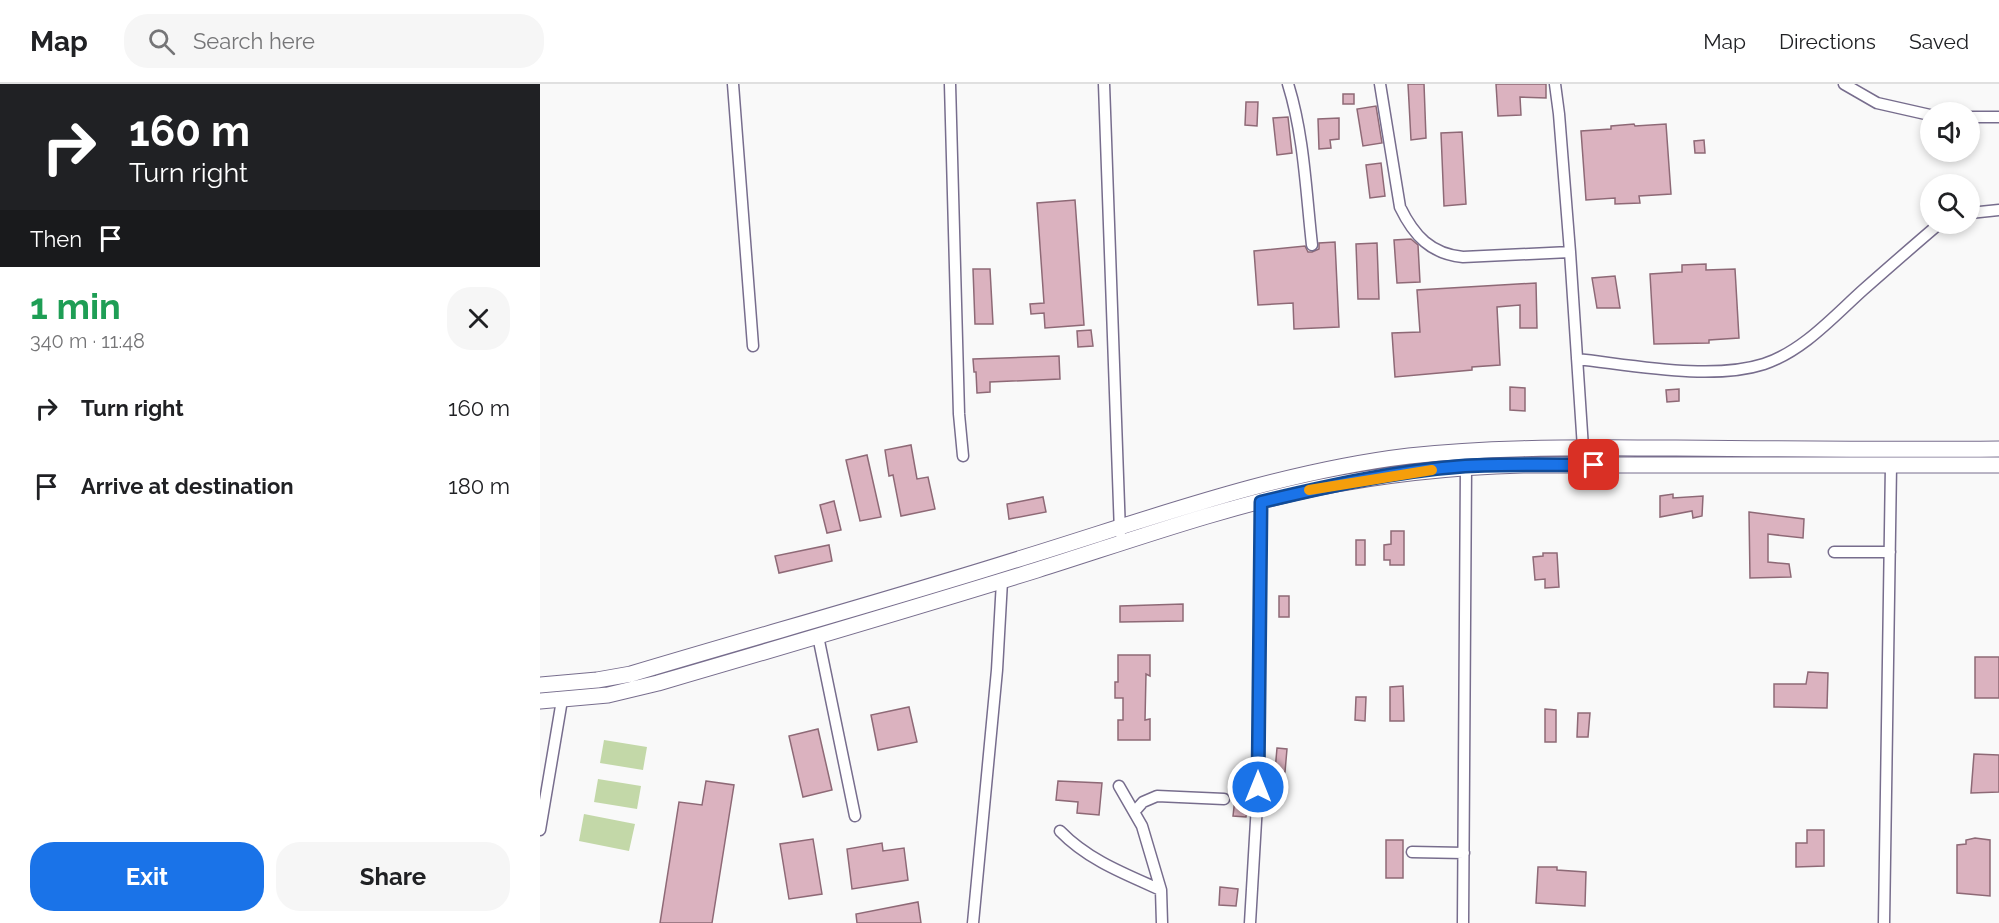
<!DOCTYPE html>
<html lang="en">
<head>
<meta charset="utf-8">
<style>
  body { margin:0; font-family:Raleway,sans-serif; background:#f6f6f6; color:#202124; height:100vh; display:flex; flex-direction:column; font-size:22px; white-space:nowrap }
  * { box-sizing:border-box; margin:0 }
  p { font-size:20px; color:#757577 }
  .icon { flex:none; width:33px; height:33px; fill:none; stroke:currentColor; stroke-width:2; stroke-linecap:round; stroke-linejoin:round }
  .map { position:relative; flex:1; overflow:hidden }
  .side { display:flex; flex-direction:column; background:#fff; width:540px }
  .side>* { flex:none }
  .guide { background:#202124; color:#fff; overflow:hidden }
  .tools { position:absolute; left:1380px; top:18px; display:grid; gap:12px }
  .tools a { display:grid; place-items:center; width:60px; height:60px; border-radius:50%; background:#fff; box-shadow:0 3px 9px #0003; font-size:30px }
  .pin { position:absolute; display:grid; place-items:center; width:51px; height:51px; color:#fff; margin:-26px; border-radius:12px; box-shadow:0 3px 9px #0006 }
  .me { position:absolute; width:66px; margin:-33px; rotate:0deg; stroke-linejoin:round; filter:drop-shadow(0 0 4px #0008) }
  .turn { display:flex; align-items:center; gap:21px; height:126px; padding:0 30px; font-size:27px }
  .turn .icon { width:78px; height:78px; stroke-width:2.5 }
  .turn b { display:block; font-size:42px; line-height:51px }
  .then { display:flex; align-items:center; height:57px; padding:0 30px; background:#0003; gap:12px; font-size:22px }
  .round { display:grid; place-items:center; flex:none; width:63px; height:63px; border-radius:24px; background:#f6f6f6 }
  .headline { display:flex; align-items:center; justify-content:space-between; height:102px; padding:0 30px }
  h1 { font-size:36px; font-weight:700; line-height:45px; color:#1e9e55 }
  .cta { display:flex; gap:12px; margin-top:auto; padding:12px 30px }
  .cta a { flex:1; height:69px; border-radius:24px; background:#1a73e8; color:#fff; font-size:24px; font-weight:700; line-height:69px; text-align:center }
  .cta a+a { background:#f6f6f6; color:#202124 }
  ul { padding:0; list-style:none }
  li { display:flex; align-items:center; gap:18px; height:78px; padding:0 30px }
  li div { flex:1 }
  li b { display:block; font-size:22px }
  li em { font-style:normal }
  header { display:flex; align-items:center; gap:36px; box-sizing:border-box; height:84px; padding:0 30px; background:#fff; border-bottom:2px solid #e0e0e0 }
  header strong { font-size:28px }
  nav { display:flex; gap:33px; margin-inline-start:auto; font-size:21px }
  .search { width:420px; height:54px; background:#f6f6f6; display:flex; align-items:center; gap:15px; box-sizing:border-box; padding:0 21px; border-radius:24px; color:#757577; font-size:22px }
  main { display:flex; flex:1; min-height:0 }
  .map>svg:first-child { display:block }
  .green { fill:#c3d8a8 }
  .building { fill:#dbb2bf; stroke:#8e6976; stroke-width:1.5 }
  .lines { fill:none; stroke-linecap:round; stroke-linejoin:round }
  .minor-casing { stroke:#776d8d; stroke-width:13 }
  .secondary-casing { stroke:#776d8d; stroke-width:17 }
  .minor { stroke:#fff; stroke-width:10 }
  .secondary { stroke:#fff; stroke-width:15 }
  .route-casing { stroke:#114b97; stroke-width:15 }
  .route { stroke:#1a73e8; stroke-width:10 }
  .slow { stroke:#f59e0b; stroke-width:10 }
</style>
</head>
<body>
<header>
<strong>Map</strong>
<div class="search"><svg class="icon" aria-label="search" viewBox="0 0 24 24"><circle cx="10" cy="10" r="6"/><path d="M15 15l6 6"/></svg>Search here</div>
<nav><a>Map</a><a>Directions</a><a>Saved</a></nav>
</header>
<main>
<section class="side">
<div class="guide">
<div class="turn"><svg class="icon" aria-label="right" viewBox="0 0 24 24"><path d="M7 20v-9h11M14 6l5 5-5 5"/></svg><div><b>160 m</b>Turn right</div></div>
<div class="then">Then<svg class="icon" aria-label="arrive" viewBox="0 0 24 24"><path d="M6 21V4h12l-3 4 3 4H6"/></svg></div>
</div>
<div class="headline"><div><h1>1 min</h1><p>340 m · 11:48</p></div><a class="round"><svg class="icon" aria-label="close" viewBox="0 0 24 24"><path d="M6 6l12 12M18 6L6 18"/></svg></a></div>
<ul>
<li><svg class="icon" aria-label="right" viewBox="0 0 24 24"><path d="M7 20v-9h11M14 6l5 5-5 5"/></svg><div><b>Turn right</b></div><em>160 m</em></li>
<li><svg class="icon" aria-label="arrive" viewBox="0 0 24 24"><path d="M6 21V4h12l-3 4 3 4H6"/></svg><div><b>Arrive at destination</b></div><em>180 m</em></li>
</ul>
<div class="cta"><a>Exit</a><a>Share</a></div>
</section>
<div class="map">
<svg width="1459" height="839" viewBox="0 0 1459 839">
  <rect width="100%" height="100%" fill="#f9f9f9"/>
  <path class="green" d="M64,656L107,663L103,686L60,679Z
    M58,695L101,702L97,725L54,718Z
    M44,730L95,740L89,767L39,757Z"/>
  <path class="building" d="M868,0H884L886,54L871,56Z
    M956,0H1006V14L980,13L981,31L958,32Z
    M803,10H814V20H803Z
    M706,18H718L717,42L705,41Z
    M836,22L842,59L823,62L817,25Z
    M748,33L752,69L737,71L733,34Z
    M799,34V55L790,56L791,64L779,65L778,35Z
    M1094,40L1095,42L1126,40L1131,110L1099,112L1100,119L1075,120V114L1046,116L1041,47L1071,45V42Z
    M922,48L926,120L904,122L901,49Z
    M1164,56L1165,69H1155L1154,57Z
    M841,79L845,112L830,114L826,81Z
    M535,116L544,241L505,244L504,229L491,230L490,220L504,219L497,119Z
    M871,155L878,161L880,198L857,199L854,156Z
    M795,158L799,243L754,245L753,219L718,221L714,167L765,162L768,168H772L779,165V159Z
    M837,159L839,215H818L816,160Z
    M1166,180V186L1195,185L1199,254L1169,256V259L1114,260L1110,190L1142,188V181Z
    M433,185H450L453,240H435Z
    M1075,192L1080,224H1057L1052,194Z
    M996,199L997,244H980V221L957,223L960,281L932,283V286L855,293L852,249L880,248L877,206Z
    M551,246L553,262L538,263L537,247Z
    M519,272L520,295L450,298V308L437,309L436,288H434L433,275Z
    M970,303L985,304V327L970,326Z
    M1139,305V317L1127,318L1126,306Z
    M371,361L377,395L388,393L395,425L361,432L353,391L349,392L345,366Z
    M327,371L341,433L320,437L306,376Z
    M1133,410V414L1163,412L1162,432L1153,434L1152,427L1120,433V412Z
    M503,413L506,428L469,435L467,420Z
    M294,417L301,446L287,449L280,421Z
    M1209,428L1264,435L1263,454L1228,450V478L1249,480L1251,493L1210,494Z
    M851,447H864V481H850V476H844V461L851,460Z
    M816,456H825V481H816Z
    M289,461L292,477L239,489L235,472Z
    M1003,469H1017L1019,503L1005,504V495L995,496L993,473L1003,472Z
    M739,512H749V533H739Z
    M643,520V537L580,538V522Z
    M578,571H610V592L606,590L605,636L610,635V656H578V636H583V614H575V598H578Z
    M1435,573H1459V614H1435Z
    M1268,588L1288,589L1287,624L1234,623V600H1266Z
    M863,602L864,637H850V603Z
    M816,613H826L825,637L815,636Z
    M369,623L377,658L338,666L331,631Z
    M1005,625L1016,626V658H1005Z
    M1038,629H1050L1048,653H1037Z
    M278,645L292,706L263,713L249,652Z
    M737,664L747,665L745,688L735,687Z
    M1434,670L1459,671V708L1431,709Z
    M166,697L194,701L172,839H120L139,718L162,721Z
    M518,697L562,699L559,731L537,729L538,718L516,716Z
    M697,697L711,698L706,733L693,732Z
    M1267,746H1284V782L1256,783V759H1267Z
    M1435,754L1450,756V812L1417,809V761L1426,760V756Z
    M273,755L282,810L249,815L240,760Z
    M846,756H863V794H846Z
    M342,759L343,767L364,764L368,796L312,805L307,765Z
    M998,783H1017V786L1046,788L1045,822L996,819Z
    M680,803L698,805L696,822L679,821Z
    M378,818L381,839H317L316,830Z"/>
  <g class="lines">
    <g class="minor-casing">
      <path id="minor" d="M193,0L213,262
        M410,0L419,330L423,372
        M564,0L580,449
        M748,0C764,51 766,108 772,161
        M840,0L860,123C874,152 891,170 923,173L1030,168
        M1015,0L1019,30L1030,168L1043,364
        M1304,0L1337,19L1390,31
        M1430,33H1459
        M1430,129L1459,126
        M1037,275C1092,281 1171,297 1224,280C1263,267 1293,233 1323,206C1348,184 1373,162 1399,140
        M1294,468H1350
        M278,552L315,732
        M579,702L602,742L621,806L622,839
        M595,727L603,718L617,712L684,715
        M0,746L22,616
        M520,747C548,776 585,790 621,806
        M872,768L924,769
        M433,839L457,586L462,497
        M710,839L718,703L721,418
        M923,839L926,382
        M1344,839L1351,381"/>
    </g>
    <g class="secondary-casing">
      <path id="secondary" d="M0,601L57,596L91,590C221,551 352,515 482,474C609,435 736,388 869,372C957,362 1047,364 1136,364C1243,365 1351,366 1459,365
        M0,617L68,611L118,599C245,562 371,525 497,486C589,457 681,424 776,404C845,390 913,383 983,381H1459"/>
    </g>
    <use href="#minor" class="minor"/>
    <use href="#secondary" class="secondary"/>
  </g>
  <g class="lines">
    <g class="route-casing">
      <path id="route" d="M718,703L721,418C788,402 856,387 925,382C968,380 1011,381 1054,381"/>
    </g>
    <use href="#route" class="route"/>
    <path class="slow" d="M769,406L892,386"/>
  </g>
</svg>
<div class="tools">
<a><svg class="icon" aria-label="sound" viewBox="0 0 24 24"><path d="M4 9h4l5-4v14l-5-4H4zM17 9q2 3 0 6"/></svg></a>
<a><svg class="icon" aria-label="search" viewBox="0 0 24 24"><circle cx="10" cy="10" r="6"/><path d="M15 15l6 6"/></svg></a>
</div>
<div class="pin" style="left:1054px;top:381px;background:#d93025"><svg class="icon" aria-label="arrive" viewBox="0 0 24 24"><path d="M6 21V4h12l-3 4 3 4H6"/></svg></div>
<svg class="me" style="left:718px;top:703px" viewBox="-20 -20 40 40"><circle r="17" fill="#1a73e8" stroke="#fff" stroke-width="3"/><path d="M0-11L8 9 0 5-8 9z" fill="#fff"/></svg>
</div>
</main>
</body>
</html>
